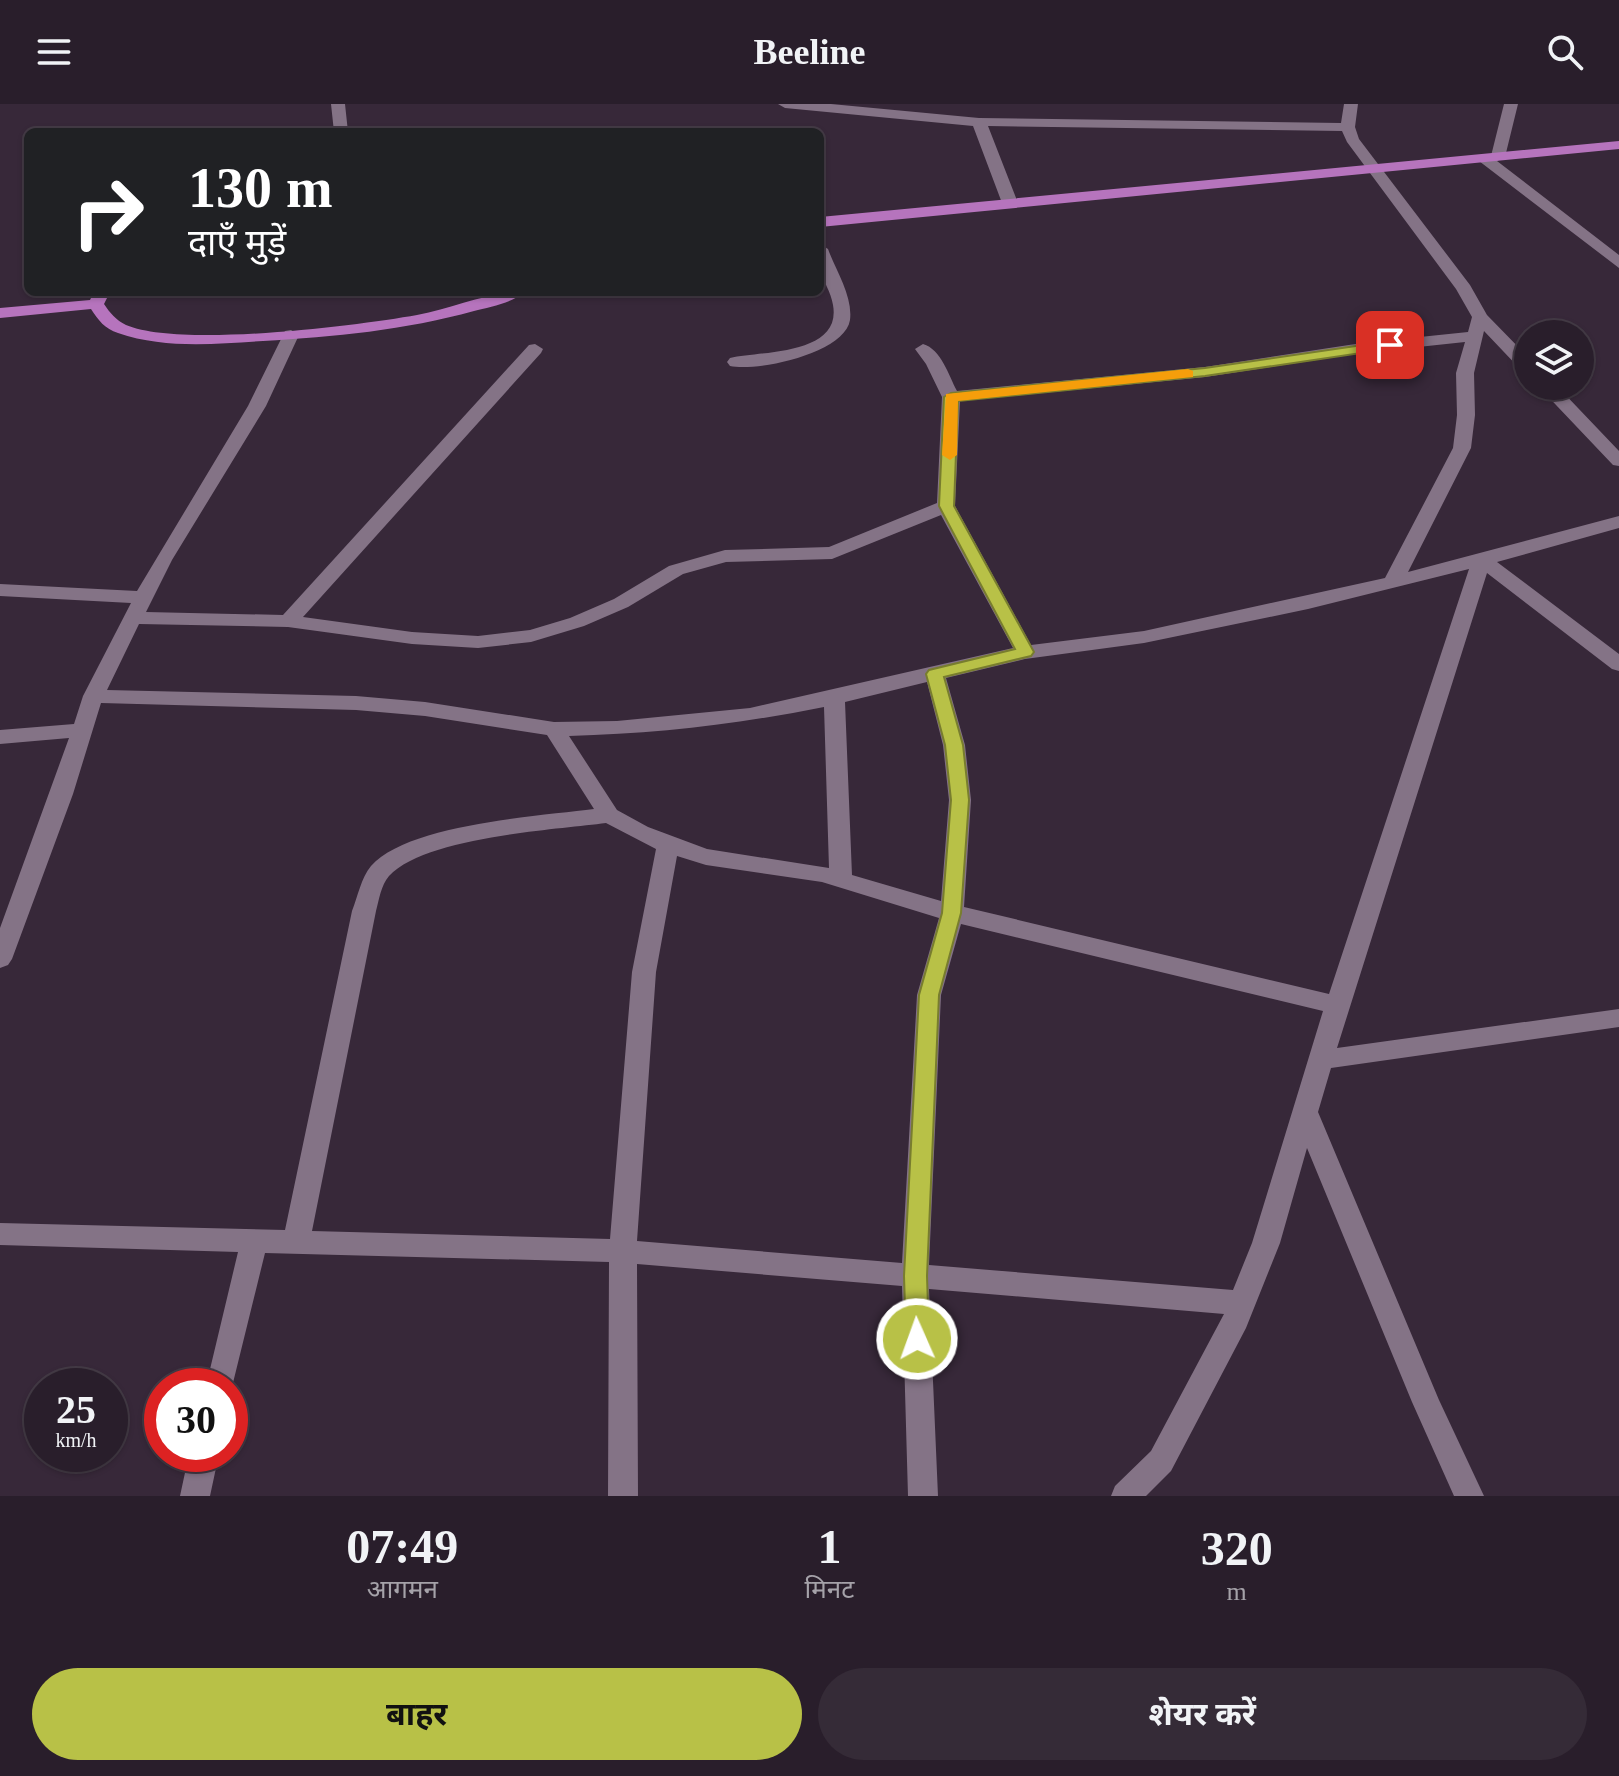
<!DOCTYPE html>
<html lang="hi">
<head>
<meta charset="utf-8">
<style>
  body { margin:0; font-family:"Times New Roman","Noto Sans Devanagari",serif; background:#352b37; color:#f1f3f6; height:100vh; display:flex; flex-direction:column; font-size:30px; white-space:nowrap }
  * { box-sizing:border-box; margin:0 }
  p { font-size:26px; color:#a5a2a9 }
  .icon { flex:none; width:44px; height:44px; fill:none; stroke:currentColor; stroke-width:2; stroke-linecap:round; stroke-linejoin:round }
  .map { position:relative; height:1392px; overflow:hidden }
  .details { display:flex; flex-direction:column; background:#291e2b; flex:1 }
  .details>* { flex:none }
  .guide { position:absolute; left:24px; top:24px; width:800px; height:168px; border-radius:12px; box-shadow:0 2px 6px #0004,0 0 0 2px #453c47; background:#202124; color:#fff; overflow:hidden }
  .buttons { position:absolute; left:1514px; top:216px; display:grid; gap:16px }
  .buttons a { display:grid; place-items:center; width:80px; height:80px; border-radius:50%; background:#291e2b; box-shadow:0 2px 6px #0004,0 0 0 2px #453c47; font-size:40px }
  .speed { position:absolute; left:24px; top:1264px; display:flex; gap:16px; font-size:40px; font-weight:700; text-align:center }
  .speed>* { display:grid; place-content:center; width:104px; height:104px; border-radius:50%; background:#291e2b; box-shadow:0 2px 6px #0004,0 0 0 2px #453c47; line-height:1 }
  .speed small { font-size:20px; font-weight:400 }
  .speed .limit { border:12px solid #d22; background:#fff; color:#111 }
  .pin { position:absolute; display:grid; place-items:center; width:68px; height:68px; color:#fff; margin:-34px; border-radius:16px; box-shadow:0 4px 12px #0006 }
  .me { position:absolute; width:88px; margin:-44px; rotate:358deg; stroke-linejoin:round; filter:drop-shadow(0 0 6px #0008) }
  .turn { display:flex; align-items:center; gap:28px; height:168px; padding:0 32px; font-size:36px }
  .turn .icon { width:104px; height:104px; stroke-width:2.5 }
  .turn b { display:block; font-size:56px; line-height:68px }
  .eta { display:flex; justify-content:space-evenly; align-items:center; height:136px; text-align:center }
  .eta b { font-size:48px; font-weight:700; line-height:56px }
  .action { display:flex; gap:16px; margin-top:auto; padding:16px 32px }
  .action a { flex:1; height:92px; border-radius:48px; background:#b8c147; color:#111; font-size:32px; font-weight:700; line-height:92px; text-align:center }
  .action a+a { background:#352b37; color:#f1f3f6 }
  header { display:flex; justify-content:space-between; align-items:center; height:104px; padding:0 32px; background:#291e2b; font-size:36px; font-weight:700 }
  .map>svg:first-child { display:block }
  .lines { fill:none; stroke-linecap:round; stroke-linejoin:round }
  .minor { fill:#847386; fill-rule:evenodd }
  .trunk { fill:#b674bd; fill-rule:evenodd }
  .route { fill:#b8c147; stroke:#787d2e; stroke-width:2 }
  .slow { fill:#f59e0b }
</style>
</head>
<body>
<header><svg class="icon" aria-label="menu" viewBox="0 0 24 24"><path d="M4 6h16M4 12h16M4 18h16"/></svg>Beeline<svg class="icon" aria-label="search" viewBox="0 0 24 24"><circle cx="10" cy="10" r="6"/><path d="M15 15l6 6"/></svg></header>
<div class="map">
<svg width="1619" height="1392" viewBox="0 0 1619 1392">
  <rect width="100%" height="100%" fill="#372839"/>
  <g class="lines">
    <path class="minor" d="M331,0H345L348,28H334Z
      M778,0H831L979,14L1341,19L1344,0H1358L1355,23L1359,35L1470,181L1487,211L1528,253V268L1522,267L1484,227L1474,269L1475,311L1471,344L1408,468L1619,412V424L1497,458L1619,550V567L1612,565L1487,469L1337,944L1619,905V923L1331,964L1318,1008L1439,1296L1484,1392H1454L1412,1298L1307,1044L1280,1139L1246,1224L1171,1367L1146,1392H1111L1115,1382L1151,1347L1224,1210L929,1185L938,1392H908L902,1182L637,1160L638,1392H608L609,1158L265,1149L230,1291V1282H206L238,1148L0,1141V1119L285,1126L352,807C358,792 361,774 371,762C408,720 540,712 594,705L547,631L425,612L356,606L101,599L73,690L12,855L8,861L0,864V824L69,634L0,640V626L74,620L83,592L131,499L0,492V480L137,487L248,302L285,227L291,226L299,231L266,302L172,456L146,508L283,511L529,241L535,240L543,245L541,249L303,513L412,528L478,532L530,526L570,514L614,495L669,462L725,446L829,443L937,399L942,293L926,260L915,245L923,240C941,245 949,272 957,287L1205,263L1362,239L1468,228L1472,213L1456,185L1347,38L1342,27L988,22L1018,99L1010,104L1002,99L973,22L785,4ZM1465,238L1456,269L1457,311L1453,344L1385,474L1144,527L1031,541L955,402L960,297L1205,273L1362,249ZM941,411L1013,544L750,604L617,617L554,618L425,598L356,592L107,586L139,520L288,523L412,540L478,544L531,538L584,522L628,503L683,470L726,458L832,455ZM1469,465L1329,890L964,803L971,696L965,641L946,574L1025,555L1144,539L1308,505ZM927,578L943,641L949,696L941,797L852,771L845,598ZM824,603L829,764L707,745L648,723L617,706L569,632C656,630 739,620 824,603ZM606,719L656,745L632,868L610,1135L312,1127L376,807C379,796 381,781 389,772C425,733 553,726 606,719ZM677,752L706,761L822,778L939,814L917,891L902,1159L637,1137L656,868ZM961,820L1323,907L1252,1139L1233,1186L929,1161L941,891Z
      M1504,0H1518L1505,53L1497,57L1619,151V164L1479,57V51L1491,52Z
      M820,140L828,145C836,167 853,192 850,216C845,249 758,268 730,262L727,258L730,254C761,247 842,251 833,201C831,188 823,177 820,165C819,158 820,148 820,140Z
      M1538,282H1557L1619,347V362L1613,361Z
      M189,1350H219L210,1392H180Z"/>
    <path class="trunk" d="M1619,37V45L820,123V113Z
      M94,188H110L104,200C110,209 116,216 126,221C181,244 355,222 417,211C453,204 488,188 524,188C513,199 489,203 474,207C405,226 334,233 263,237C215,240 164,245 118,229C105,225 98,216 91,205L0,214V204L90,196Z"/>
  </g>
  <path class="route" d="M1390,237L1395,238V244L1205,272L958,297L954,402L1034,548L1031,552L944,573L963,641L969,696L961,809L939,891L927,1172L929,1235L926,1242L917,1245L909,1242L906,1235L904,1172L919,891L942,809L951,696L945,641L926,570L929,566L1015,545L939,402L944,293L951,289L1205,264Z"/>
  <path class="slow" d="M1188,265L1193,267V273L958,297L957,351L950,356L942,351L946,290Z"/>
</svg>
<div class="buttons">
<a><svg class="icon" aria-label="layers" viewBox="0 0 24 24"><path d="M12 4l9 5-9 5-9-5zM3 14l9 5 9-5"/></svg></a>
</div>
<div class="speed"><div>25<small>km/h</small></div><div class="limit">30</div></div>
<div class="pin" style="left:1390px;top:241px;background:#d93025"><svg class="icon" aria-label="arrive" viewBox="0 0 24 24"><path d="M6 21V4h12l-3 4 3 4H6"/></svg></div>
<svg class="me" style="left:917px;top:1235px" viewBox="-20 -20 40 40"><circle r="17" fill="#b8c147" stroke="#fff" stroke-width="3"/><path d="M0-11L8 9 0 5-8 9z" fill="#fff"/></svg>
<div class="guide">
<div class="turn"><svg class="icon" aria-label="right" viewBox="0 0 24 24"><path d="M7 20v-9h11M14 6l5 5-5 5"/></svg><div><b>130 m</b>दाएँ मुड़ें</div></div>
</div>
</div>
<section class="details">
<div class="eta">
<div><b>07:49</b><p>आगमन</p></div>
<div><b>1</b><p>मिनट</p></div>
<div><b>320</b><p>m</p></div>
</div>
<div class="action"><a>बाहर</a><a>शेयर करें</a></div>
</section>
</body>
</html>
